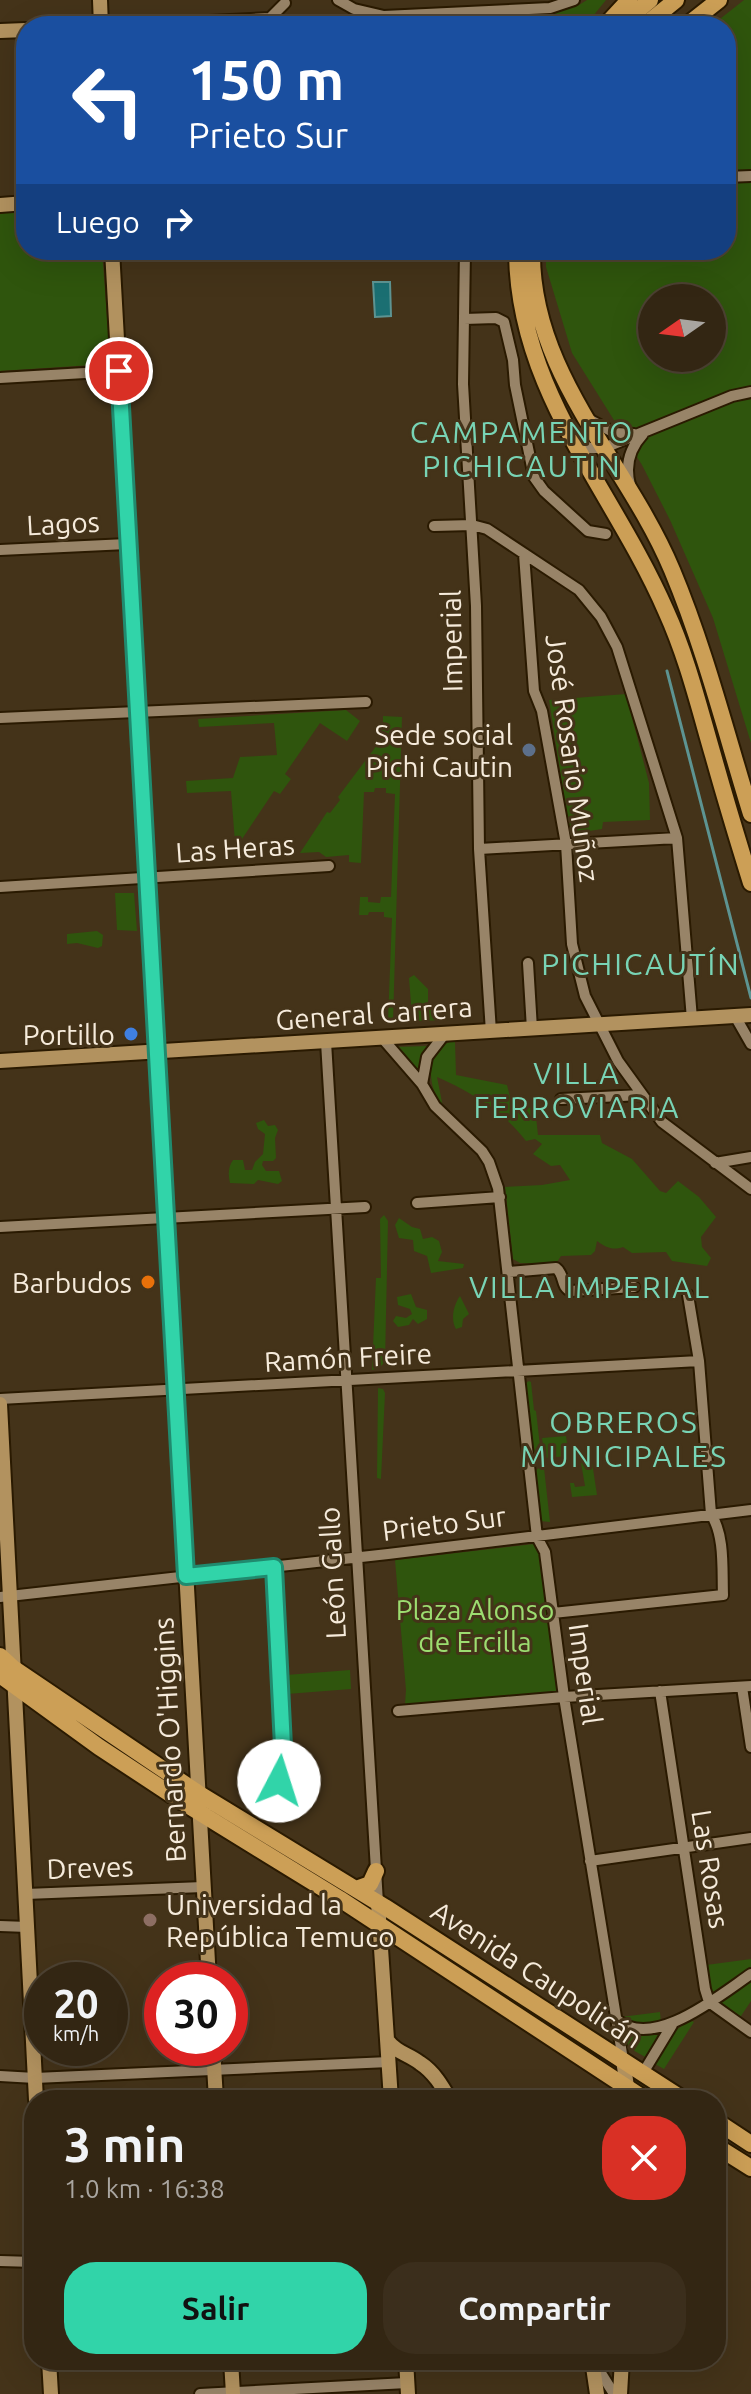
<!DOCTYPE html>
<html lang="es">
<head>
<meta charset="utf-8">
<style>
  body { margin:0; font-family:Ubuntu,sans-serif; background:#3b2e1c; color:#f1f3f6; height:100vh; display:flex; flex-direction:column; font-size:30px; white-space:nowrap }
  * { box-sizing:border-box; margin:0 }
  p { font-size:26px; color:#a9a5a0 }
  .icon { flex:none; width:44px; height:44px; fill:none; stroke:currentColor; stroke-width:2; stroke-linecap:round; stroke-linejoin:round }
  .map { position:relative; flex:1; overflow:hidden }
  .side { position:absolute; left:24px; top:2090px; width:702px; height:280px; display:flex; flex-direction:column; background:#332613; border-radius:32px; box-shadow:0 8px 32px #0002,0 0 0 2px #4e4333 }
  .side>* { flex:none }
  .hud { position:absolute; left:16px; top:16px; width:720px; height:244px; border-radius:32px; box-shadow:0 8px 32px #0002,0 0 0 2px #4e4333; background:#1a4fa0; color:#fff; overflow:hidden }
  .needle { width:52px; rotate:256deg }
  .fabs { position:absolute; left:638px; top:284px; display:grid; gap:16px }
  .fabs a { display:grid; place-items:center; width:88px; height:88px; border-radius:50%; background:#332613; box-shadow:0 8px 32px #0002,0 0 0 2px #4e4333; font-size:40px }
  .speed { position:absolute; left:24px; top:1962px; display:flex; gap:16px; font-size:40px; font-weight:700; text-align:center }
  .speed>* { display:grid; place-content:center; width:104px; height:104px; border-radius:50%; background:#332613; box-shadow:0 8px 32px #0002,0 0 0 2px #4e4333; line-height:1 }
  .speed small { font-size:20px; font-weight:400 }
  .speed .limit { border:12px solid #d22; background:#fff; color:#111 }
  .pin { position:absolute; display:grid; place-items:center; width:68px; height:68px; color:#fff; margin:-34px; border:4px solid #fff; border-radius:50%; box-shadow:0 2px 8px #0007 }
  .me { position:absolute; width:88px; margin:-44px; rotate:5deg; stroke-linejoin:round; filter:drop-shadow(0 0 6px #0008) }
  .turn { display:flex; align-items:center; gap:28px; height:168px; padding:0 40px; font-size:36px }
  .turn .icon { width:104px; height:104px; stroke-width:2.5 }
  .turn b { display:block; font-size:56px; line-height:68px }
  .then { display:flex; align-items:center; height:76px; padding:0 40px; background:#0003; gap:16px; font-size:30px }
  .round { display:grid; place-items:center; flex:none; width:84px; height:84px; border-radius:32px; background:#3b2e1c }
  .head { display:flex; align-items:center; justify-content:space-between; height:136px; padding:0 40px }
  h1 { font-size:48px; font-weight:600; line-height:60px }
  .primary-button { display:flex; gap:16px; margin-top:auto; padding:16px 40px }
  .primary-button a { flex:1; height:92px; border-radius:32px; background:#31d4a9; color:#111; font-size:32px; font-weight:600; line-height:92px; text-align:center }
  .primary-button a+a { background:#3b2e1c; color:#f1f3f6 }
  .map>svg:first-child { display:block }
  .green { fill:#2f550d; fill-rule:evenodd }
  .water { fill:#1b6f72; stroke:#5d9492; stroke-width:2 }
  .lines { fill:none; stroke-linecap:round; stroke-linejoin:round }
  .stream { stroke:#5d9492; stroke-width:3 }
  .street-casing { stroke:#2a1a01; stroke-width:14 }
  .secondary-casing { stroke:#2a1a01; stroke-width:18 }
  .primary-casing { stroke:#2a1a01; stroke-width:20 }
  .street { stroke:#988468; stroke-width:10 }
  .secondary { stroke:#b2925f; stroke-width:14 }
  .primary { stroke:#cc9f56; stroke-width:16 }
  .route-casing { stroke:#208a6e; stroke-width:20 }
  .route { stroke:#31d4a9; stroke-width:14 }
  .service-dot { fill:#5c6f8a; stroke:#443319; stroke-width:3 }
  .shop-dot { fill:#3f7fe0; stroke:#443319; stroke-width:3 }
  .food-dot { fill:#e8710a; stroke:#443319; stroke-width:3 }
  .education-dot { fill:#8d6e63; stroke:#443319; stroke-width:3 }
  .labels { text-anchor:middle; dominant-baseline:central; stroke-width:6; stroke-linejoin:round; paint-order:stroke }
  .street-label { font-size:28px; fill:#f6ebdb; stroke:#443319 }
  .poi-label { font-size:28px; fill:#f6ebdb; stroke:#443319; text-anchor:end }
  .park-label { font-size:28px; fill:#9cdd70; stroke:#443319 }
  .neighbourhood-label { font-size:30px; letter-spacing:2px; fill:#78d4b5; stroke:#443319 }
</style>
</head>
<body>
<div class="map">
<svg width="751" height="2394" viewBox="0 0 751 2394">
  <rect width="100%" height="100%" fill="#443319"/>
  <path class="green" d="M587,0H606L585,26H550L551,13L579,5Z
    M744,0H751V743L713,618L670,520L642,465L572,353L546,267V250H726V26H711ZM652,298H712V358H652Z
    M26,206V250H102L110,358L107,364L0,371V208Z
    M626,694L649,783L650,820L603,822L602,829L570,834L549,700Z
    M346,710L360,721L347,741L320,723L285,774L291,779L280,794L274,791L240,842H235L231,791L187,793L186,781L233,778L240,757L277,755L274,723L199,727L198,719Z
    M383,716L402,717L393,1022L388,1021L392,918L384,917V912H369L368,915H359L360,897H368V902L380,903L381,897H391L395,794L386,793V788H375L374,792H364L361,863L349,862V855L326,857L319,852L300,853L327,812L330,813L340,800L338,797L383,737L378,732L383,724Z
    M115,893H134L137,931L117,930Z
    M97,931L103,935L102,946L98,948L77,943L67,944V934Z
    M414,975L428,989V1007L449,1012V1020L418,1021L412,1016L409,978Z
    M455,1041L456,1075L507,1085L511,1101L523,1107L535,1108L538,1135H600L602,1143L632,1159L660,1191L666,1193L678,1181L699,1197L716,1217L701,1237L702,1247L711,1258L707,1266L672,1261L666,1252L632,1253L623,1247C613,1251 605,1247 597,1241L595,1251L591,1255L561,1256L555,1265L520,1263L513,1259L505,1187L542,1185L570,1180L560,1165L551,1166L533,1154L542,1144L535,1139L526,1141C503,1111 471,1092 437,1077L443,1107C427,1089 423,1045 455,1041Z
    M428,1046L419,1065L417,1075L394,1047Z
    M264,1120L268,1126L275,1125L278,1130L275,1138L276,1158L273,1161H263L262,1165L266,1171H279L282,1181L278,1184L258,1180L254,1184L230,1183C228,1175 228,1167 233,1160H243L245,1170H252L255,1162L263,1154L265,1134L258,1129L256,1123Z
    M384,1215L388,1221L385,1362L379,1368L372,1370L376,1278H381L380,1219Z
    M399,1218L412,1227L420,1229L423,1239L432,1237L439,1241L442,1252L438,1261L464,1264L463,1268L431,1273L427,1256L414,1251L413,1240L399,1238L395,1225Z
    M411,1294L416,1307L427,1310V1319L418,1324L413,1319L409,1325L398,1327L393,1321L396,1316L406,1318L412,1314L410,1309L398,1305L397,1297Z
    M460,1296L469,1314L463,1319L462,1327L456,1329C450,1319 454,1304 460,1296Z
    M529,1381L531,1382L534,1410L536,1411L541,1455L536,1459L532,1453L526,1383Z
    M378,1388L383,1389L385,1393L381,1479L377,1478Z
    M566,1436L569,1456L545,1458L542,1438Z
    M592,1462L597,1495L572,1497L570,1483H574L575,1487L585,1486L581,1463Z
    M539,1468H544L550,1522L540,1521L534,1472Z
    M534,1544L539,1553L557,1693L405,1704L406,1690L395,1560Z
    M350,1670L351,1689L287,1694L286,1675Z
    M267,1775L282,1784L268,1807L254,1797Z
    M751,1959V1967L711,1994L706,1965Z
    M751,1980V2001L739,2019L716,2004Z
    M660,2012L661,2022L636,2026L621,2017Z
    M689,2020L694,2022L664,2069L655,2064L674,2032Z
    M621,2029C636,2035 649,2032 665,2029L647,2058L622,2044Z"/>
  <path class="water" d="M373,282H390L391,316L375,317Z"/>
  <g class="lines">
    <path class="stream" d="M667,671L751,998"/>
    <g class="street-casing">
      <path id="street" d="M338,0L354,9L384,16L550,8L574,0
        M270,18L285,3
        M106,26L270,18
        M726,177L751,176
        M465,250L463,384L476,606L479,849L491,1032
        M464,319L496,318L504,322L513,360L515,385L534,477L544,491L588,531L606,534
        M0,378L119,371
        M590,420L615,433L634,434
        M575,439L589,448H604L732,396L751,392
        M630,485C625,466 629,449 643,434
        M434,526L472,525L487,529L579,590L601,617L617,647L677,838L692,1019
        M0,550L127,544
        M524,554L534,691L542,711L566,844L572,944L585,996L618,1061L662,1122L751,1189
        M0,718L366,702
        M479,849L677,838
        M0,887L329,866
        M528,963L532,1029
        M735,1016L751,1044
        M383,1039L422,1084L435,1106L482,1151L489,1162L498,1188L537,1537L545,1552L564,1697L623,2060
        M326,1042L378,1903
        M422,1084L427,1057L444,1035
        M561,1099L641,1095
        M715,1163L751,1157
        M417,1203L500,1197
        M0,1227L365,1207
        M509,1272L556,1268C565,1274 560,1287 571,1291L634,1287
        M0,1399L699,1361
        M274,1567L284,1766L279,1781
        M0,1597L388,1554L751,1510
        M553,1613L723,1595C722,1569 725,1536 711,1514L699,1361L688,1295
        M742,1687L751,1747
        M660,1691L705,1989L709,2002L751,2032
        M398,1711L564,1697L751,1686
        M590,1861L751,1838
        M26,1894L203,1887
        M0,1926L28,1927
        M616,2019C652,2052 720,1995 751,1974
        M643,2073L672,2025
        M0,2076L35,2078L389,2062
        M0,2261L34,2262
        M594,2362L614,2394
        M200,2394L407,2383"/>
    </g>
    <g class="secondary-casing">
      <path id="secondary" d="M100,0L101,26
        M0,31L26,30
        M0,205L26,203
        M112,250L209,1980
        M0,1061L751,1015
        M0,1404L36,2100
        M378,1903L391,2100
        M387,2040C398,2054 407,2053 420,2063C434,2072 442,2086 450,2100
        M213,2048L216,2100
        M623,2060L629,2100
        M49,2360L51,2394
        M231,2360L233,2394
        M406,2360L408,2394
        M592,2360L597,2394
        M620,2394L622,2360"/>
    </g>
    <g class="primary-casing">
      <path id="primary" d="M605,26L629,0
        M619,26L650,0
        M644,26L676,0
        M686,26L719,0
        M517,250C517,391 613,489 666,611C687,657 699,707 713,755C725,798 738,841 751,883
        M532,250C530,374 627,462 672,570C705,649 726,733 751,814
        M0,1656L13,1668L198,1793L385,1907L684,2100
        M0,1675L99,1747L184,1803L340,1899L646,2100
        M356,1889L370,1884L376,1871
        M716,2121L751,2144
        M716,2146L751,2168"/>
    </g>
    <use href="#street" class="street"/>
    <use href="#secondary" class="secondary"/>
    <use href="#primary" class="primary"/>
  </g>
  <g class="lines">
    <g class="route-casing">
      <path id="route" d="M119,371L186,1576L274,1567L284,1766L279,1781"/>
    </g>
    <use href="#route" class="route"/>
  </g>
  <circle class="service-dot" cx="529" cy="750" r="8"/>
  <circle class="shop-dot" cx="131" cy="1034" r="8"/>
  <circle class="food-dot" cx="148" cy="1282" r="8"/>
  <circle class="education-dot" cx="150" cy="1920" r="8"/>
  <g class="labels">
    <g class="street-label">
      <text transform="translate(63 523) rotate(-3)">Lagos</text>
      <text transform="translate(451 641) rotate(-91)">Imperial</text>
      <text transform="translate(573 758) rotate(82)">José Rosario Muñoz</text>
      <text transform="translate(235 848) rotate(-4)">Las Heras</text>
      <text transform="translate(374 1013) rotate(-4)">General Carrera</text>
      <text transform="translate(348 1357) rotate(-3)">Ramón Freire</text>
      <text transform="translate(444 1523) rotate(-7)">Prieto Sur</text>
      <text transform="translate(332 1573) rotate(-93)">León Gallo</text>
      <text transform="translate(586 1674) rotate(82)">Imperial</text>
      <text transform="translate(169 1740) rotate(-93)">Bernardo O'Higgins</text>
      <text transform="translate(90 1867) rotate(-2)">Dreves</text>
      <text transform="translate(711 1869) rotate(81)">Las Rosas</text>
      <text transform="translate(537 1974) rotate(33)">Avenida Caupolicán</text>
    </g>
    <g class="poi-label">
      <text x="513" y="734">Sede social<tspan x="513" dy="32">Pichi Cautin</tspan></text>
      <text x="115" y="1034">Portillo</text>
      <text x="132" y="1282">Barbudos</text>
      <text x="166" y="1904" text-anchor="start">Universidad la<tspan x="166" dy="32">República Temuco</tspan></text>
    </g>
    <g class="park-label">
      <text x="475" y="1609">Plaza Alonso<tspan x="475" dy="32">de Ercilla</tspan></text>
    </g>
    <g class="neighbourhood-label">
      <text x="522" y="432">CAMPAMENTO<tspan x="522" dy="34">PICHICAUTIN</tspan></text>
      <text x="641" y="964">PICHICAUTÍN</text>
      <text x="577" y="1073">VILLA<tspan x="577" dy="34">FERROVIARIA</tspan></text>
      <text x="590" y="1287">VILLA IMPERIAL</text>
      <text x="624" y="1422">OBREROS<tspan x="624" dy="34">MUNICIPALES</tspan></text>
    </g>
  </g>
</svg>
<div class="fabs">
<a><svg class="needle" viewBox="-14 -14 28 28"><path d="M0-13l5 13h-10z" fill="#e53935"/><path d="M0 13l5-13h-10z" fill="#a9a5a0"/></svg></a>
</div>
<div class="speed"><div>20<small>km/h</small></div><div class="limit">30</div></div>
<div class="pin" style="left:119px;top:371px;background:#d93025"><svg class="icon" aria-label="arrive" viewBox="0 0 24 24"><path d="M6 21V4h12l-3 4 3 4H6"/></svg></div>
<svg class="me" style="left:279px;top:1781px" viewBox="-20 -20 40 40"><circle r="19" fill="#fff"/><path d="M0-13L10 11 0 6-10 11z" fill="#31d4a9"/></svg>
<div class="hud">
<div class="turn"><svg class="icon" aria-label="left" viewBox="0 0 24 24"><path d="M17 20v-9H6M10 6l-5 5 5 5"/></svg><div><b>150 m</b>Prieto Sur</div></div>
<div class="then">Luego<svg class="icon" aria-label="right" viewBox="0 0 24 24"><path d="M7 20v-9h11M14 6l5 5-5 5"/></svg></div>
</div>
<section class="side">
<div class="head"><div><h1>3 min</h1><p>1.0 km · 16:38</p></div><a class="round" style="background:#d93025;color:#fff"><svg class="icon" aria-label="close" viewBox="0 0 24 24"><path d="M6 6l12 12M18 6L6 18"/></svg></a></div>
<div class="primary-button"><a>Salir</a><a>Compartir</a></div>
</section>
</div>
</body>
</html>
